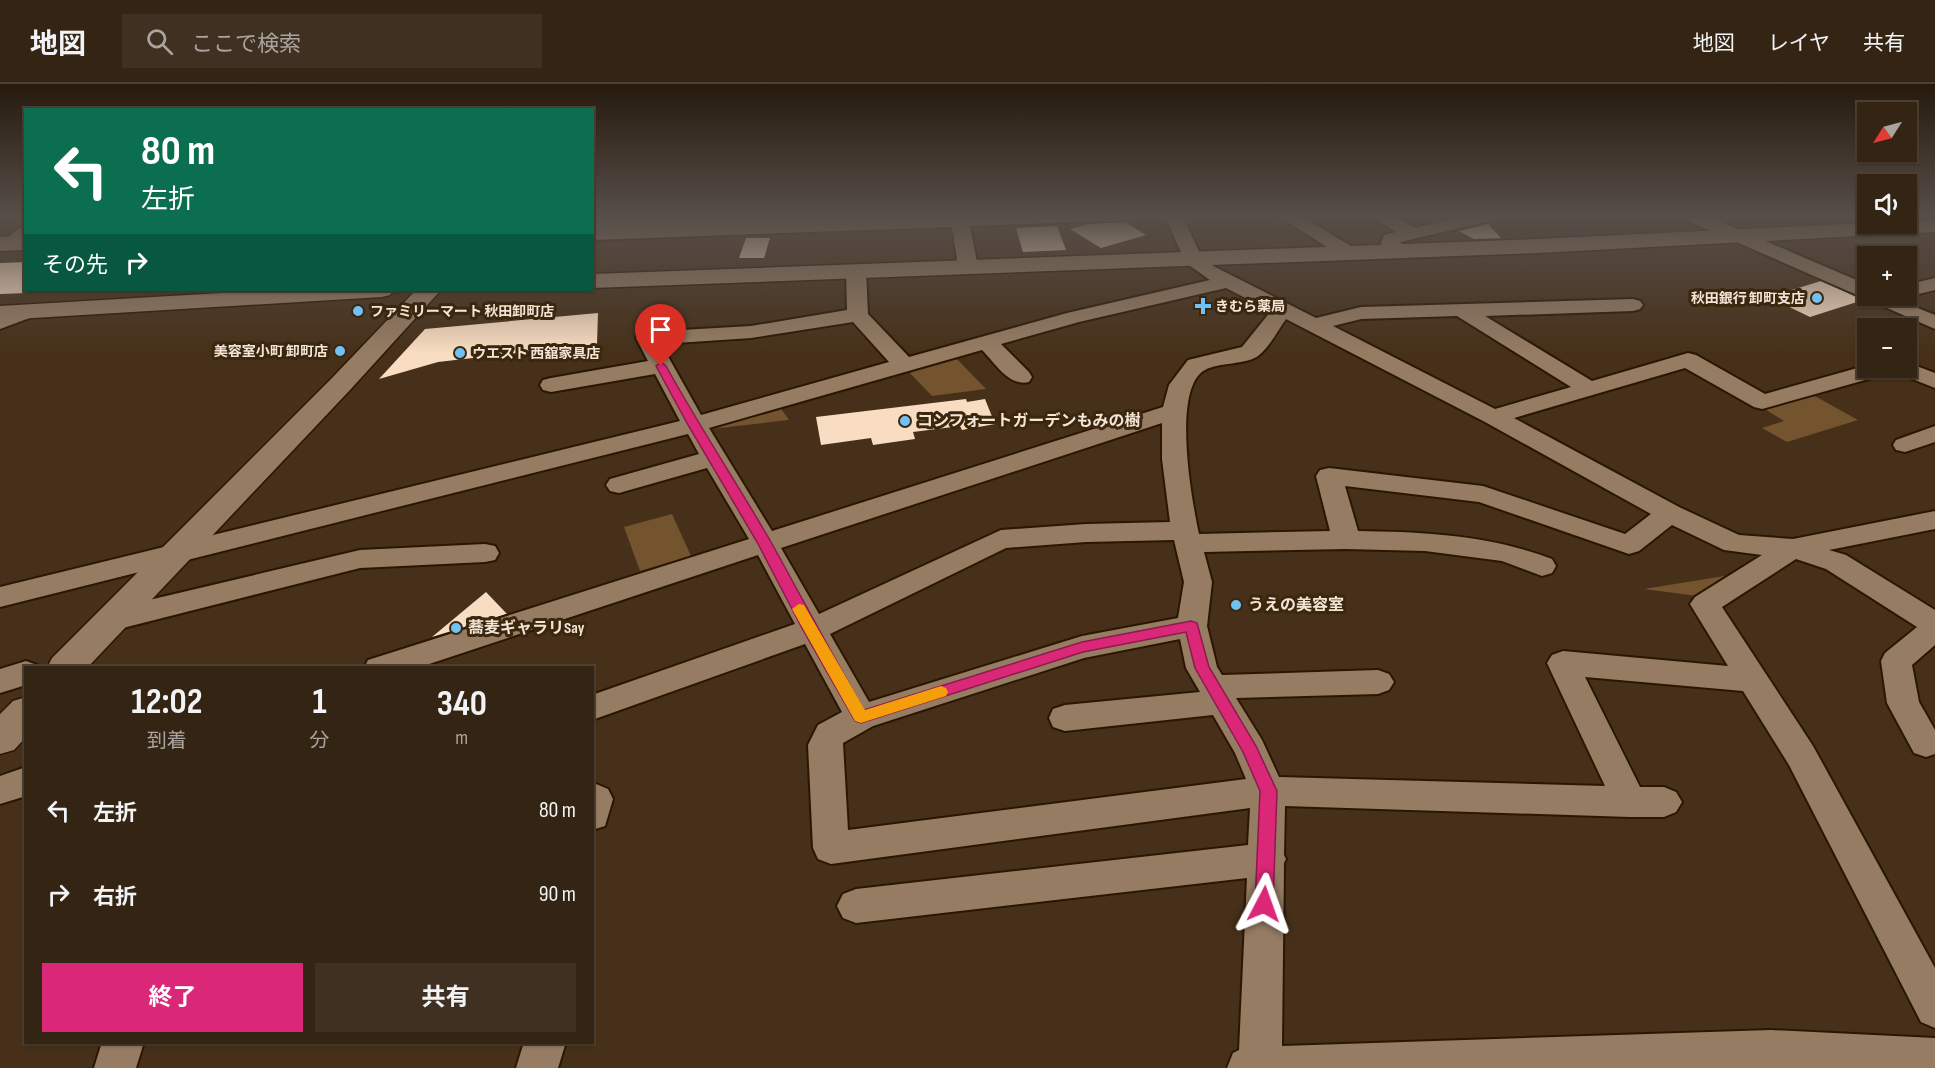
<!DOCTYPE html>
<html lang="ja">
<head>
<meta charset="utf-8">
<style>
  body { margin:0; font-family:"Sofia Sans Condensed","Noto Sans JP",sans-serif; background:#3f3021; color:#f1f3f6; height:100vh; display:flex; flex-direction:column; font-size:22px; white-space:nowrap }
  * { box-sizing:border-box; margin:0 }
  p { font-size:20px; color:#a9a4a0 }
  .icon { flex:none; width:33px; height:33px; fill:none; stroke:currentColor; stroke-width:2; stroke-linecap:round; stroke-linejoin:round }
  .map { position:relative; flex:1; overflow:hidden }
  .side { position:absolute; left:24px; top:582px; width:570px; height:378px; display:flex; flex-direction:column; background:#342413; border-radius:0px; box-shadow:0 2px 4px #0004,0 0 0 2px #4e4133 }
  .side>* { flex:none }
  .hud { position:absolute; left:24px; top:24px; width:570px; height:183px; border-radius:0px; box-shadow:0 2px 4px #0004,0 0 0 2px #4e4133; background:#0b6e4f; color:#fff; overflow:hidden }
  .needle { width:39px; rotate:234deg }
  .fabs { position:absolute; left:1857px; top:18px; display:grid; gap:12px }
  .fabs a { display:grid; place-items:center; width:60px; height:60px; border-radius:0px; background:#342413; box-shadow:0 2px 4px #0004,0 0 0 2px #4e4133; font-size:30px }
  .pin { position:absolute; display:grid; place-items:center; width:51px; height:51px; color:#fff; margin:-62px -26px; border-radius:50% 50% 50% 0; rotate:-45deg; box-shadow:0 0 6px #0007 }
  .pin .icon { rotate:45deg }
  .me { position:absolute; width:66px; margin:-33px; rotate:4deg; stroke-linejoin:round; filter:drop-shadow(0 0 4px #0008) }
  .turn { display:flex; align-items:center; gap:21px; height:126px; padding:0 18px; font-size:27px }
  .turn .icon { width:78px; height:78px; stroke-width:2.5 }
  .turn b { display:block; font-size:42px; line-height:51px }
  .then { display:flex; align-items:center; height:57px; padding:0 18px; background:#0003; gap:12px; font-size:22px }
  .eta { display:flex; justify-content:space-evenly; align-items:center; height:102px; text-align:center }
  .eta b { font-size:36px; font-weight:700; line-height:42px }
  .button { display:flex; gap:12px; margin-top:auto; padding:12px 18px }
  .button a { flex:1; height:69px; border-radius:0px; background:#db2777; color:#fff; font-size:24px; font-weight:700; line-height:69px; text-align:center }
  .button a+a { background:#3f3021; color:#f1f3f6 }
  ul { padding:0; list-style:none }
  li { display:flex; align-items:center; gap:18px; height:84px; padding:0 18px }
  li div { flex:1 }
  li b { display:block; font-size:22px }
  li em { font-style:normal }
  header { display:flex; align-items:center; gap:36px; box-sizing:border-box; height:84px; padding:0 30px; background:#342413; border-bottom:2px solid #4e4133 }
  header strong { font-size:28px }
  nav { display:flex; gap:33px; margin-inline-start:auto; font-size:21px }
  .search { width:420px; height:54px; background:#3f3021; display:flex; align-items:center; gap:15px; box-sizing:border-box; padding:0 21px; border-radius:0px; color:#a9a4a0; font-size:22px }
  .map>svg:first-child { display:block }
  .green { fill:#74532f }
  .building { fill:#f9ddc2 }
  .lines { fill:none; stroke-linecap:round; stroke-linejoin:round }
  .minor-casing { stroke:#2b1701; stroke-width:4 }
  .tertiary-casing { stroke:#2b1701; stroke-width:3 }
  .minor { fill:#957c63; fill-rule:evenodd }
  .tertiary { fill:#957c63; fill-rule:evenodd }
  .route { fill:#db2777; stroke:#8e194d; stroke-width:1.5 }
  .slow { fill:#f59e0b }
  .poi-dot { fill:#72c1f5; stroke:#3b260e; stroke-width:2 }
  .labels { text-anchor:middle; dominant-baseline:central; stroke-width:6; stroke-linejoin:round; paint-order:stroke }
  .far-poi-label { font-size:14px; font-weight:bold; fill:#f2e4d7; stroke:#3b260e; text-anchor:start }
  .poi-label { font-size:16px; font-weight:bold; fill:#f2e4d7; stroke:#3b260e; text-anchor:start }
</style>
</head>
<body>
<header>
<strong>地図</strong>
<div class="search"><svg class="icon" aria-label="search" viewBox="0 0 24 24"><circle cx="10" cy="10" r="6"/><path d="M15 15l6 6"/></svg>ここで検索</div>
<nav><a>地図</a><a>レイヤ</a><a>共有</a></nav>
</header>
<div class="map">
<svg width="1935" height="984" viewBox="0 0 1935 984">
  <rect width="100%" height="100%" fill="#463019"/>
  <path class="green" d="M953,271L986,305L932,312L905,284Z
    M1806,311H1813L1858,336L1787,358L1762,344L1784,337L1763,324Z
    M779,322L789,336L711,345L717,338Z
    M672,430L691,472L640,487L624,443Z
    M1737,490L1697,512L1644,505Z"/>
  <path class="building" d="M1125,138L1146,151L1101,164L1070,145L1089,140Z
    M1488,140L1501,154L1474,155L1459,147Z
    M1057,142L1066,166L1023,168L1016,144Z
    M746,154H770L764,174H739Z
    M26,178V209L0,210V179Z
    M1821,197L1863,216L1810,233L1769,213Z
    M598,229L597,260L438,278L379,295L425,245Z
    M966,315L967,318L985,315L995,340L962,346L960,342L913,348L915,355L873,361L871,354L821,361L816,333Z
    M486,508L507,530L432,553Z"/>
  <g class="lines">
    <g class="minor-casing">
      <path id="minor" d="M978,131H1138L1135,135L1129,136L970,142L978,183L975,187H961L958,183L952,143L592,156V144Z
        M1164,131H1182L1201,172L1215,183L1316,234L1361,223L1633,215L1640,217L1643,221L1640,225L1633,227L1485,232L1592,297L1688,269L1696,271L1765,310L1868,281V284H1893L1890,289L1762,325L1754,323L1685,284L1514,334L1679,423L1739,451L1793,455L1935,427V445L1829,466L1846,471L1935,526V561L1912,581L1919,618L1935,646V670L1926,673L1914,669L1887,619L1881,577L1885,569L1917,543L1826,485L1796,475L1722,523L1813,662L1935,884V944L1921,938L1789,681L1743,607L1585,593L1640,703H1664L1676,708L1682,718L1676,728L1664,733H1630L1285,722L1284,771L1286,775L1284,779L1282,962L1771,946L1935,954V984H1227L1233,969L1239,966L1247,794L856,839L843,834L837,822L843,810L856,805L1248,761L1250,724L831,780L818,775L813,764L808,661L818,641L842,628L805,560L592,636V611L795,540L758,471L417,584H364L368,576L749,455L707,384L619,409L610,407L606,401L610,395L699,370L688,350L0,523V503L680,337L655,290L551,308L543,306L540,301L543,296L551,294L648,277L636,254L639,249L647,248L751,242L847,226L846,187L849,183H863L866,187L868,230L909,273L1067,229L1210,196L1186,179ZM1226,204L1271,227L1242,263L1188,276L1169,301L1163,323L772,447L709,344L982,266C995,279 1009,303 1029,298L1032,293L1029,288L1001,260L1079,238ZM1457,232L1571,303L1495,325L1333,242L1361,235ZM1286,235L1485,338L1651,430L1625,450L1483,402L1329,384L1320,386L1316,392L1330,447L1199,450C1192,418 1171,304 1205,286C1219,278 1246,281 1258,272C1269,264 1278,246 1286,235ZM853,238L889,278L701,331L661,260L751,254ZM1162,339V375L1170,438L1086,440L1001,446L819,530L781,464ZM1345,402L1479,418L1629,470L1639,467L1672,441L1724,466L1762,471L1695,513L1690,520L1728,582L1563,567L1552,571L1547,579L1605,702L1279,693L1262,656L1236,614L1378,610L1389,606L1394,598L1389,590L1378,586L1222,591L1217,583L1207,542L1212,498L1204,468L1346,465L1425,467L1502,477L1542,492L1552,489L1556,482L1552,475C1489,451 1424,448 1358,447ZM1174,456L1184,498L1178,534L1082,552L869,618L830,550L1006,464L1086,458ZM1180,555L1186,584L1200,608L1065,621L1053,625L1049,634L1053,643L1065,647L1213,631L1235,669L1246,695L848,746L843,659L873,642L1084,574Z
        M1277,131H1299L1356,165L1359,169L1356,173H1342Z
        M1370,131H1392L1415,144L1470,131H1502L1499,135L1400,158L1408,167L1405,171C1393,174 1387,168 1381,159L1384,151L1396,148Z
        M1681,131H1705L1868,201V212H1888L1935,231V245L1684,135Z
        M26,143V157L17,163H3L1,159L19,144Z
        M1935,194V206L1906,213L1900,212H1906V201Z
        M28,222L35,224L38,228L35,232L0,245V232Z
        M1906,278L1935,289V304L1897,289L1894,284H1906Z
        M1935,342V358L1905,368L1896,366L1893,361L1896,356Z
        M485,460L495,462L499,469L495,476L485,478L360,484L111,547L100,543L96,536L100,529L111,525L360,466Z
        M26,577L37,581L39,584H26V601L0,609V585Z
        M26,683V712L0,720V692Z
        M596,700L608,705L613,715L605,742L592,746V702Z
        M102,958H144L136,984H94Z
        M524,958H566L558,984H516Z"/>
    </g>
    <g class="tertiary-casing">
      <path id="tertiary" d="M856,131L853,135L846,137L592,144V132Z
        M1935,136V148L1537,169L592,204V190L1537,155L1868,139L1906,140V137Z
        M26,152V166L0,167V153Z
        M273,206H394L390,211L382,213L0,236V222Z
        M416,206H441L350,306L87,584H47L52,574L332,294Z
        M26,613V653L14,666L0,670V630L13,617Z"/>
    </g>
    <use href="#minor" class="minor"/>
    <use href="#tertiary" class="tertiary"/>
  </g>
  <linearGradient id="sky" x2="0" y2="1"><stop stop-color="#261a0e"/><stop offset="0.49" stop-color="#574e49"/><stop offset="1" stop-color="#574e49" stop-opacity="0"/></linearGradient>
  <rect width="1935" height="269" fill="url(#sky)"/>
  <path class="route" d="M661,278L666,282C699,342 737,399 771,458C802,514 832,571 864,626L1082,558L1191,537L1197,539L1209,583L1256,662L1277,707L1273,820L1271,826L1264,828L1258,826L1255,820L1260,707L1243,668L1195,584L1186,548L1083,568L861,639L855,637L803,546L757,458L688,341L656,282Z"/>
  <path class="slow" d="M799,520L804,521L865,626L941,602L946,604L948,608L946,612L861,639L855,637L792,525Z"/>
  <g class="poi-dot">
    <circle cx="1817" cy="214" r="6"/>
    <path d="M1200 213h6v6h6v6h-6v6h-6v-6h-6v-6h6z"/>
    <circle cx="358" cy="227" r="6"/>
    <circle cx="340" cy="267" r="6"/>
    <circle cx="460" cy="269" r="6"/>
    <circle cx="905" cy="337" r="6"/>
    <circle cx="1236" cy="521" r="6"/>
    <circle cx="456" cy="544" r="6"/>
  </g>
  <g class="labels">
    <g class="far-poi-label">
      <text x="1805" y="214" text-anchor="end">秋田銀行 卸町支店</text>
      <text x="1215" y="222">きむら薬局</text>
      <text x="370" y="227">ファミリーマート 秋田卸町店</text>
      <text x="328" y="267" text-anchor="end">美容室小町 卸町店</text>
      <text x="472" y="269">ウエスト 西舘家具店</text>
    </g>
    <g class="poi-label">
      <text x="917" y="337">コンフォートガーデンもみの樹</text>
      <text x="1248" y="521">うえの美容室</text>
      <text x="468" y="544">蕎麦ギャラリSay</text>
    </g>
  </g>
</svg>
<div class="fabs">
<a><svg class="needle" viewBox="-14 -14 28 28"><path d="M0-13l5 13h-10z" fill="#e53935"/><path d="M0 13l5-13h-10z" fill="#a9a4a0"/></svg></a>
<a><svg class="icon" aria-label="sound" viewBox="0 0 24 24"><path d="M4 9h4l5-4v14l-5-4H4zM17 9q2 3 0 6"/></svg></a>
<a>+</a>
<a>−</a>
</div>
<div class="pin" style="left:661px;top:282px;background:#d93025"><svg class="icon" aria-label="arrive" viewBox="0 0 24 24"><path d="M6 21V4h12l-3 4 3 4H6"/></svg></div>
<svg class="me" style="left:1264px;top:820px" viewBox="-20 -20 40 40"><path d="M0-17L14 15 0 8-14 15z" fill="#db2777" stroke="#fff" stroke-width="4"/></svg>
<div class="hud">
<div class="turn"><svg class="icon" aria-label="left" viewBox="0 0 24 24"><path d="M17 20v-9H6M10 6l-5 5 5 5"/></svg><div><b>80 m</b>左折</div></div>
<div class="then">その先<svg class="icon" aria-label="right" viewBox="0 0 24 24"><path d="M7 20v-9h11M14 6l5 5-5 5"/></svg></div>
</div>
<section class="side">
<div class="eta">
<div><b>12:02</b><p>到着</p></div>
<div><b>1</b><p>分</p></div>
<div><b>340</b><p>m</p></div>
</div>
<ul>
<li><svg class="icon" aria-label="left" viewBox="0 0 24 24"><path d="M17 20v-9H6M10 6l-5 5 5 5"/></svg><div><b>左折</b></div><em>80 m</em></li>
<li><svg class="icon" aria-label="right" viewBox="0 0 24 24"><path d="M7 20v-9h11M14 6l5 5-5 5"/></svg><div><b>右折</b></div><em>90 m</em></li>
</ul>
<div class="button"><a>終了</a><a>共有</a></div>
</section>
</div>
</body>
</html>
